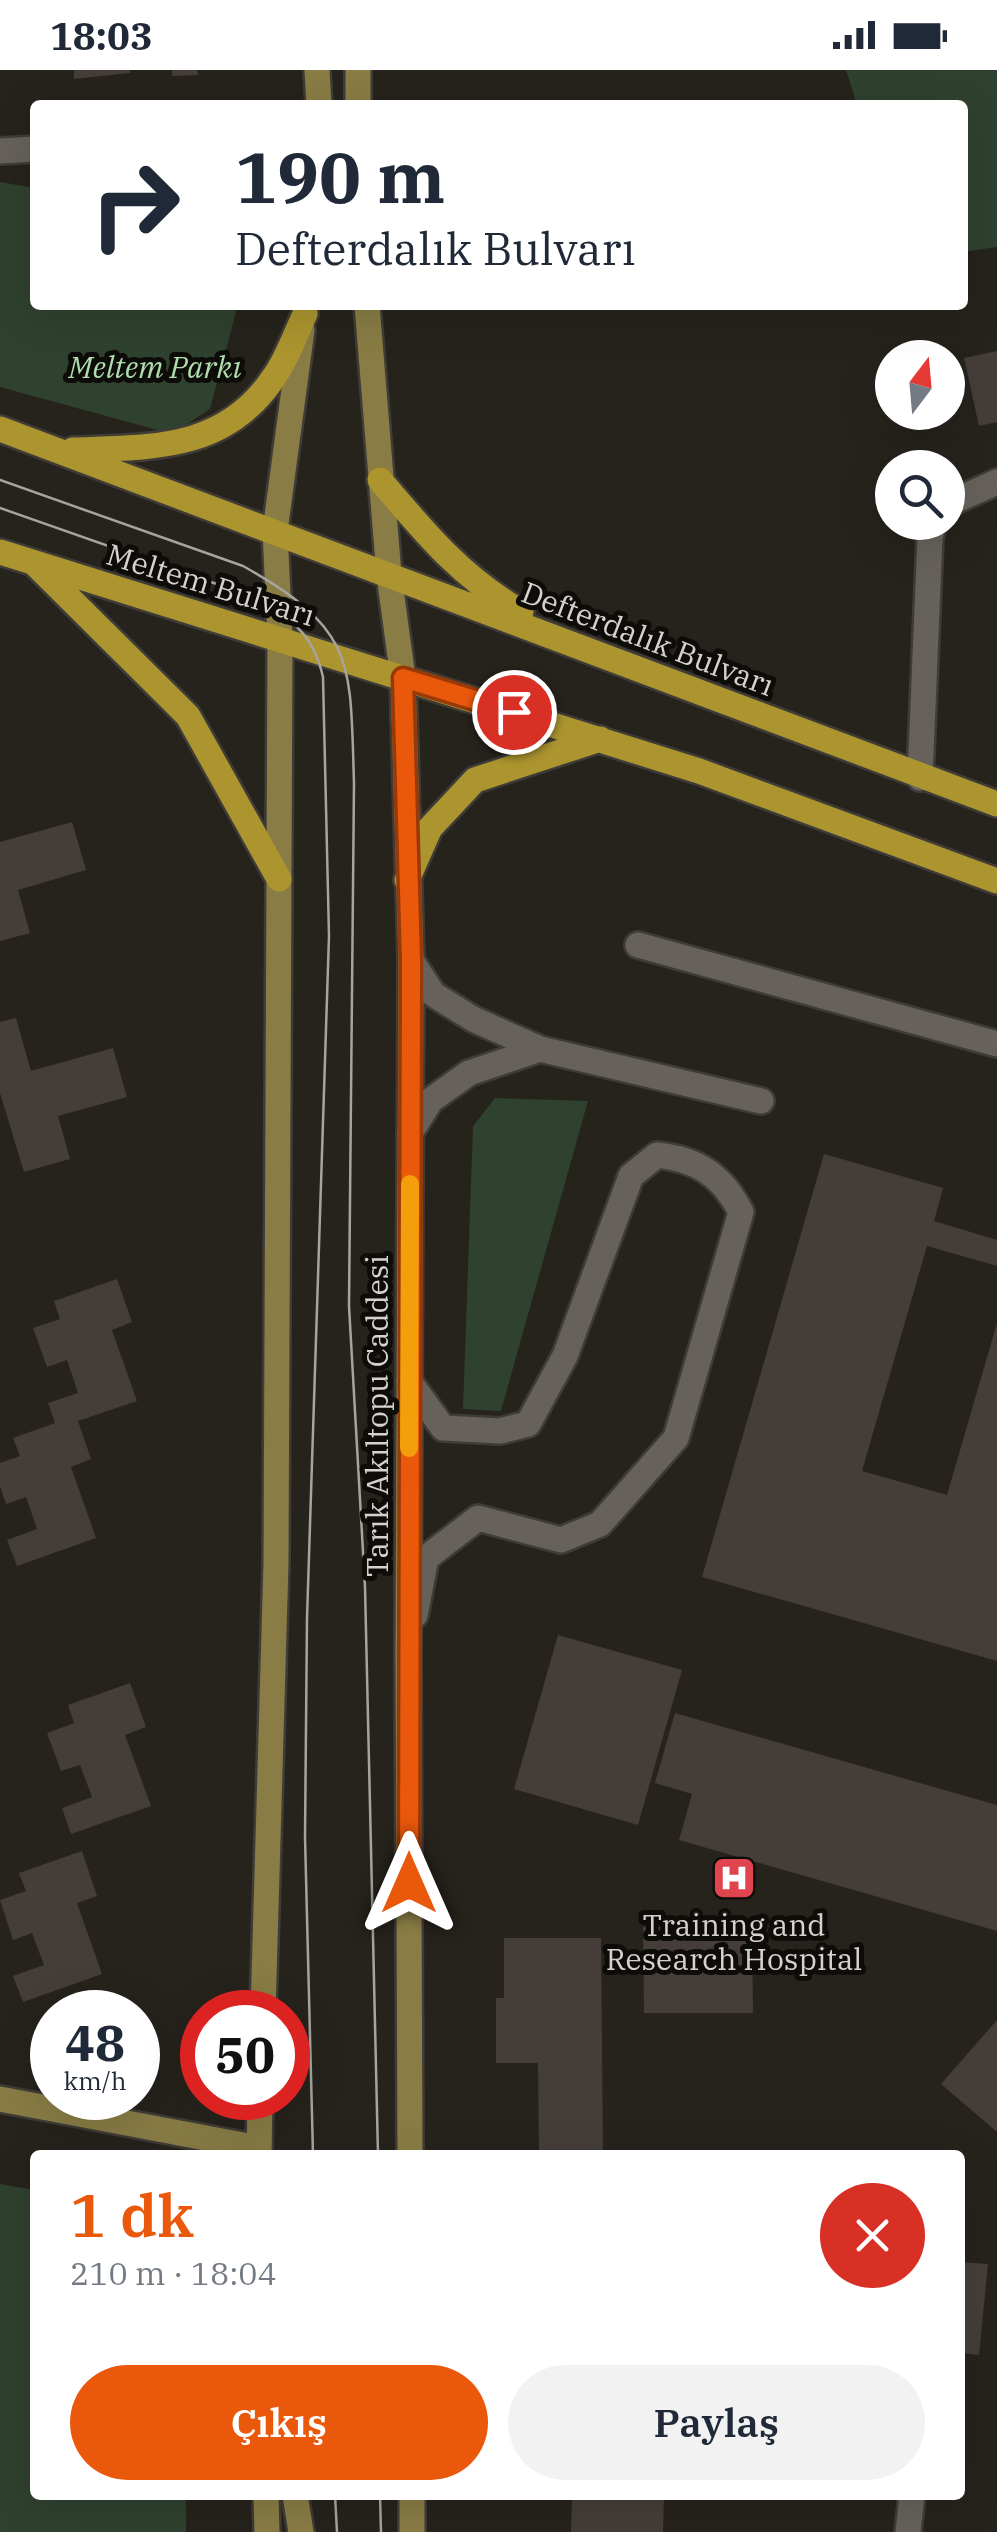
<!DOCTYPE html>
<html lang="tr">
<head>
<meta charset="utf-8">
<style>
  body { margin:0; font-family:"IBM Plex Serif",serif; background:#f2f2f3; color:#1f2937; height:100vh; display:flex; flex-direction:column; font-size:38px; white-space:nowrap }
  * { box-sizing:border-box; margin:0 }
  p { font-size:32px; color:#747a83 }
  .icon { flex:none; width:55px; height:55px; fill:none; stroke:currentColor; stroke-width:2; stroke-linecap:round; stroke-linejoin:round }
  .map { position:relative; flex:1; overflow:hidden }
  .drawer { position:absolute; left:30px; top:2080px; width:935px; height:350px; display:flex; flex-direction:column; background:#fff; border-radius:10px; box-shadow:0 10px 40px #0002 }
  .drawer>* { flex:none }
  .banner { position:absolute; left:30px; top:30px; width:938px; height:210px; border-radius:10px; box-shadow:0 10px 40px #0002; background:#fff; color:#1f2937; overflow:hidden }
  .needle { width:65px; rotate:16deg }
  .buttons { position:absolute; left:875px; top:270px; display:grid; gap:20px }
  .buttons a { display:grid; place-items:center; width:90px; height:90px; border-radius:50%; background:#fff; box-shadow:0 10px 40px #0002; font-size:50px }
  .speed { position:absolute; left:30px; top:1920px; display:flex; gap:20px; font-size:50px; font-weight:700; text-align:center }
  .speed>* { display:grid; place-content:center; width:130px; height:130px; border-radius:50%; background:#fff; box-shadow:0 10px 40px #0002; line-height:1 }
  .speed small { font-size:25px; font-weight:400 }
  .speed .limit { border:15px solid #d22; background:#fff; color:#111 }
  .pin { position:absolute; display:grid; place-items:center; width:85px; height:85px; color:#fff; margin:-42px; border:5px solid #fff; border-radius:50%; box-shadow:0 2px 10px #0007 }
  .me { position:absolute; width:110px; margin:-55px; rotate:0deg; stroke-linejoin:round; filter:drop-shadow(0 0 8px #0008) }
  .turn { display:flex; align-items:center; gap:35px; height:210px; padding:0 40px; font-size:45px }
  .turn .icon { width:130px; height:130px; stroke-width:2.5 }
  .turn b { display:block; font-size:70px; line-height:85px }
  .round { display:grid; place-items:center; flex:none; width:105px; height:105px; border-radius:52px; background:#f2f2f3 }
  .head { display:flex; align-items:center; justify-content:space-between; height:170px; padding:0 40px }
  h1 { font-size:60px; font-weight:600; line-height:75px; color:#ea580c }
  .action { display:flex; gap:20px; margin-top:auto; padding:20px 40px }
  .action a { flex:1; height:115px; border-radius:60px; background:#ea580c; color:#fff; font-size:40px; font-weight:600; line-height:115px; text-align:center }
  .action a+a { background:#f2f2f3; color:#1f2937 }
  .status { display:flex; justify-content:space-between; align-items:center; height:70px; padding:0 50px; background:#fff; direction:ltr }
  .status svg { height:28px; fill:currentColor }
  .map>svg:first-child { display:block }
  .green { fill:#2f412f }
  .building { fill:#453d3a }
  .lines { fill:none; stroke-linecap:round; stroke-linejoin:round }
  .lane-casing { stroke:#3f3c37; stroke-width:30 }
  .street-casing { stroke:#3f3c37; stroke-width:30 }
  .secondary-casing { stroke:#3f3c37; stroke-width:30 }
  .primary-casing { stroke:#3f3c37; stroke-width:30 }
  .lane { stroke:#66625b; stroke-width:25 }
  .street { stroke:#66625b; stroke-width:25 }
  .secondary { stroke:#897c45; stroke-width:25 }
  .primary { stroke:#ac952f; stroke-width:25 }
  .tram { stroke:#a7a49f; stroke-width:2.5 }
  .route-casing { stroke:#983908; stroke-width:25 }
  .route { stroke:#ea580c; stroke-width:18 }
  .slow { stroke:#f59e0b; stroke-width:18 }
  .labels { text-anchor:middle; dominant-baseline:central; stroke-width:10; stroke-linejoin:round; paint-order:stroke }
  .park-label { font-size:30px; font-style:italic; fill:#addcad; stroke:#0d0c09 }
  .street-label { font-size:30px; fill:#d5d2ce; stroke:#0d0c09 }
  .poi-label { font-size:30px; fill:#d5d2ce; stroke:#0d0c09 }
</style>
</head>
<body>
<div class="status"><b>18:03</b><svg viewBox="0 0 49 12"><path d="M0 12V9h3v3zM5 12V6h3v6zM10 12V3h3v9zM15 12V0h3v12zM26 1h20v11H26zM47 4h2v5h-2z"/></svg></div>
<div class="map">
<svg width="997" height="2462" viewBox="0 0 997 2462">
  <rect width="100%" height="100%" fill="#26221c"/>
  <path class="green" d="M846,0H997V177L963,182L962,35H857Z
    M0,112L35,118V235H238L210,339L172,364L0,317Z
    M495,1028L588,1031L501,1341L463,1339L473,1056Z
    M0,2114L35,2120V2425H186V2462H0Z"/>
  <path class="building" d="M74,0H130V3L74,9Z
    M172,0H197L198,5L172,6Z
    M997,281V352L979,356L964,288Z
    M72,752L86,800L18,820L30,863L0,871V772Z
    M16,948L31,1001L113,978L127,1027L58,1046L70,1089L24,1102L0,1023V952Z
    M824,1084L943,1118L934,1151L997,1170V1196L927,1176L862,1401L947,1425L997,1253V1591L702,1507Z
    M117,1209L132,1252L112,1260L137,1331L78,1351L91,1389L71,1397L96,1468L17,1496L7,1470L37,1459L26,1427L6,1434L0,1416V1393L20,1386L13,1368L55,1353L48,1333L78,1323L67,1290L47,1297L33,1258L60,1249L54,1231Z
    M558,1565L682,1600L638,1755L514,1719Z
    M130,1613L146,1657L125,1665L151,1736L71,1764L62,1738L92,1727L80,1695L61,1701L47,1663L74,1653L68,1635Z
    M675,1643L997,1735V1861L679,1770L692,1724L655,1713Z
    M82,1781L97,1826L77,1833L102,1904L23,1932L13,1906L44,1895L32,1863L13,1870L0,1830L26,1821L19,1803Z
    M752,1856L753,1943H644L643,1857Z
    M504,1868H601L603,2085H539L538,1993H496V1928H504Z
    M997,1950V2062L941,2014Z
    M960,2192L988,2194L979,2285L960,2283Z
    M572,2425H664L663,2462H571Z"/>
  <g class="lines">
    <g class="lane-casing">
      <path id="lane" d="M638,875L997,974
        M409,1311L443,1358L500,1361L528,1354L565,1286L631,1106L657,1085C697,1089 722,1105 741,1142L676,1368L600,1454L561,1470L478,1448L426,1488L415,1545"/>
    </g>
    <g class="street-casing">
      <path id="street" d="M0,81L35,79
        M948,434L997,412
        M920,708L930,468L934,452
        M411,890L433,924L473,949L540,979L761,1031
        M410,1063L431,1030L469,1003L540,979
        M908,2462L912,2425"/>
    </g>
    <g class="secondary-casing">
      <path id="secondary" d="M317,0L319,35
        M358,0V35
        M367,235L389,505L403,608L411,890L408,1580L410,2085
        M263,1942L276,1493L280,569L275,461L302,260
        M0,2029L259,2078
        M259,2085L260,2028
        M266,2425L267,2462
        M295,2425L301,2462
        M412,2425V2462"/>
    </g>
    <g class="primary-casing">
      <path id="primary" d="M0,359L997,734
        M73,380C152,377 225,381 274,307C287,289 295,265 305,244
        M380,410C425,463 460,506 521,542
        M0,482L699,701L997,811
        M37,496L188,646L279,809
        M407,810L430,758L475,710L600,669"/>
    </g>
    <use href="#lane" class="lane"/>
    <use href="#street" class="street"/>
    <use href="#secondary" class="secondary"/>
    <use href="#primary" class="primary"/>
    <path class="tram" d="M0,410L243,496C357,560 350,592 354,713L349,1236L365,1517L378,2085
      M0,438L245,524C287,547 312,558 323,607L329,866L307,1548L305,1767L313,2085
      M335,2425L337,2462
      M380,2425L381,2462"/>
  </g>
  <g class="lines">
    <g class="route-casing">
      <path id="route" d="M409,1813L411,890L403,608L514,642"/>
    </g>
    <use href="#route" class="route"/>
    <path class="slow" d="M409,1378L410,1114"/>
  </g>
  <defs>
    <g id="hospital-square" transform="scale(2.25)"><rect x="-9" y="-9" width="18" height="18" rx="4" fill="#e0444e" stroke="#0d0c09"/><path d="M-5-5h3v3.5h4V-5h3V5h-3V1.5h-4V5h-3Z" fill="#fff"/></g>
  </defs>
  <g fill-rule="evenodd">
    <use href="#hospital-square" x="734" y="1808"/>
  </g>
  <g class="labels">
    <g class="park-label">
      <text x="155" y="296">Meltem Parkı</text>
    </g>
    <g class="street-label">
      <text transform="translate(211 514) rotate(17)">Meltem Bulvarı</text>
      <text transform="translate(648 568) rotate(21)">Defterdalık Bulvarı</text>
      <text transform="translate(376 1346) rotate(-90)">Tarık Akıltopu Caddesi</text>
    </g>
    <g class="poi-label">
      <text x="734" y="1854">Training and<tspan x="734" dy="34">Research Hospital</tspan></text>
    </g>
  </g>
</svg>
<div class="buttons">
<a><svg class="needle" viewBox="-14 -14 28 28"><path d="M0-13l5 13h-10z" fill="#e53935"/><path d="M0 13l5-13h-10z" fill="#747a83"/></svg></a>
<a><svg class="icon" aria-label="search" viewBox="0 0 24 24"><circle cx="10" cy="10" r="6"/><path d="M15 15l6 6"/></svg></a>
</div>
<div class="speed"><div>48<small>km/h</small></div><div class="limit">50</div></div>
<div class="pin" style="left:514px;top:642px;background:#d93025"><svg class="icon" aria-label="arrive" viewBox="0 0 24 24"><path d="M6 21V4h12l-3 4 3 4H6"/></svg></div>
<svg class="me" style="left:409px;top:1813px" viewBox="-20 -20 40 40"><path d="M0-17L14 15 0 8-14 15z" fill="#ea580c" stroke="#fff" stroke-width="4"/></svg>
<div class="banner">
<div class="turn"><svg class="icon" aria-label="right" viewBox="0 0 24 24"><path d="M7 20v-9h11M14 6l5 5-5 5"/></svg><div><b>190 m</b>Defterdalık Bulvarı</div></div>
</div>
<section class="drawer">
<div class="head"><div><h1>1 dk</h1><p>210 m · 18:04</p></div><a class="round" style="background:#d93025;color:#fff"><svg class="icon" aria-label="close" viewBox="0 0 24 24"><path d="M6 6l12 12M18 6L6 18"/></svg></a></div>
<div class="action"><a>Çıkış</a><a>Paylaş</a></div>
</section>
</div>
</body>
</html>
